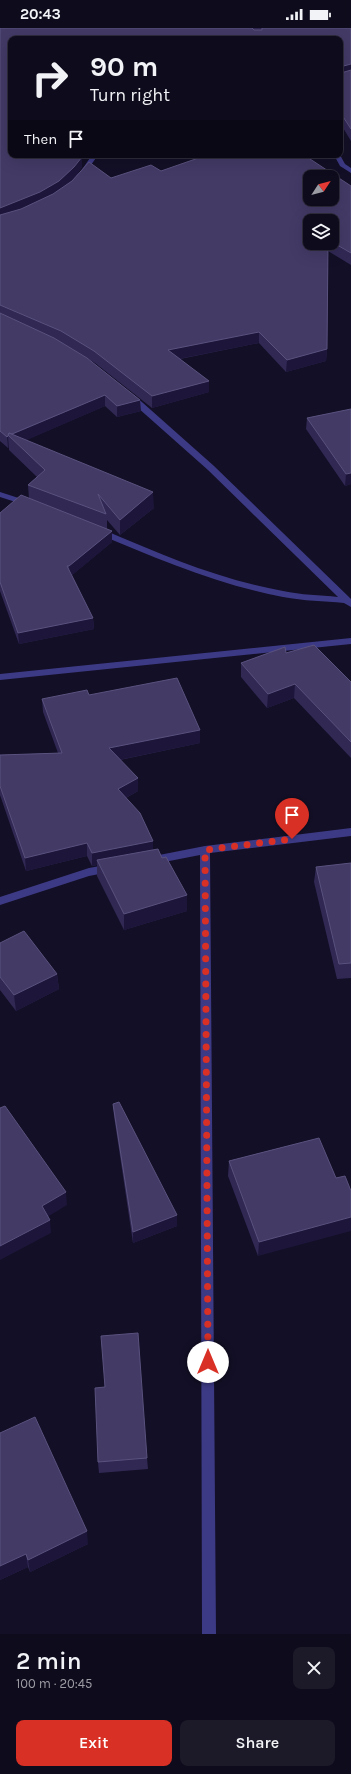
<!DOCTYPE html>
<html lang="en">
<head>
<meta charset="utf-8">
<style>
  body { margin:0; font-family:Karla,sans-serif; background:#1c1929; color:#f1f3f6; height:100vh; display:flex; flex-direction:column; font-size:15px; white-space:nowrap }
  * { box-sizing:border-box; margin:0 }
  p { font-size:13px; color:#9b9ba3 }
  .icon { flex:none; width:22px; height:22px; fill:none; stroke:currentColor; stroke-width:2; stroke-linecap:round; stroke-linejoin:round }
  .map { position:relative; height:1606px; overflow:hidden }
  .panel { display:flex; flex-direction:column; background:#0e0b1c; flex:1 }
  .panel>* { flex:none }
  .hud { position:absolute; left:8px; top:8px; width:335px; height:122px; border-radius:8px; box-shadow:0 4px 16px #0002,0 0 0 1px #2e2b3b; background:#0e0b1c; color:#f1f3f6; overflow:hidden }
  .needle { width:26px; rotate:54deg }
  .buttons { position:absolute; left:303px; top:142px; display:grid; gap:8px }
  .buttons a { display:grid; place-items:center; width:36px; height:36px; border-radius:8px; background:#0e0b1c; box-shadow:0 4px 16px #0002,0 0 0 1px #2e2b3b; font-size:20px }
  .pin { position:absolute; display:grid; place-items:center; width:34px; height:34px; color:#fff; margin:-41px -17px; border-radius:50% 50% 50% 0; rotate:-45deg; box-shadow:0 0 4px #0007 }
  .pin .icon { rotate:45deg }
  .me { position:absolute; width:44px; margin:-22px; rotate:0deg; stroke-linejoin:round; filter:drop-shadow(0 0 3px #0008) }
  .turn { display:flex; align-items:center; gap:14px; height:84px; padding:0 16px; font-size:18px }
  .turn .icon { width:52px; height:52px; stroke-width:2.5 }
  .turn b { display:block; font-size:28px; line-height:34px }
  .then { display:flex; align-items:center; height:38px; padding:0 16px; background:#0003; gap:8px; font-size:15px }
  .round { display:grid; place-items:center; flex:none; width:42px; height:42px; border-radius:8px; background:#1c1929 }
  .overview { display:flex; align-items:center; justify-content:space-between; height:68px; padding:0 16px }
  h1 { font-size:24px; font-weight:600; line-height:30px }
  .primary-button { display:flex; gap:8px; margin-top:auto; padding:8px 16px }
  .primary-button a { flex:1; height:46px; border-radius:8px; background:#d93025; color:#fff; font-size:16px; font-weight:600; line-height:46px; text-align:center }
  .primary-button a+a { background:#1c1929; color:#f1f3f6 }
  .status { display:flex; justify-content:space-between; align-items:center; height:28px; padding:0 20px; background:#0e0b1c; direction:ltr }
  .status svg { height:11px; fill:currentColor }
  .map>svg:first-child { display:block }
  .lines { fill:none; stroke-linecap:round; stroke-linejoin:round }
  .minor { fill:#3d3a85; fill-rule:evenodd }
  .wall { fill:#312854; fill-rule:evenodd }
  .shaded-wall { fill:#1d163a }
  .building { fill:#433a66; stroke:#5a527e; fill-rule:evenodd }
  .route { stroke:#d93025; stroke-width:7; stroke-dasharray:0 12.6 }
</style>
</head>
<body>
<div class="status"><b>20:43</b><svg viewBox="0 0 49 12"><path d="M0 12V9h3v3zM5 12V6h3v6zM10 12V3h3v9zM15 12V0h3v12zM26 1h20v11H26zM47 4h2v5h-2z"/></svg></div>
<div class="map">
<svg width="351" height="1606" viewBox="0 0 351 1606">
  <rect width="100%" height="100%" fill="#130f26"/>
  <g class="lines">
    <path class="minor" d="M92,127H98L84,147H80L79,146Z
      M334,127H340L345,136L351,140V145L340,138Z
      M128,367H134L214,438L351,571V579L344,575C324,573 304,573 283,569C219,557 158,531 98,506V502H104C162,527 221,552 283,563C301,567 320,567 338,569L208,442L128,371Z
      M0,464L31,474L32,476L28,478L0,469Z
      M351,610V616L0,652V646Z
      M351,800V808L210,825L216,1606H202L200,827L154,836L150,835L149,832L150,829L154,828L205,818Z
      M111,836L115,837L116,840L115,843L89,848L0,877V869L89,840Z"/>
  </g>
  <path class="wall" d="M0,0H351V113L340,95V11H11V127L82,139L77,146L111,150L161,143L351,158V237L328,223L327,321L326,333L286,344L259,315L180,331L209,353V364L152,380L95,335L62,315L141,383L117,389L105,378L26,412L154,480L120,507L107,492V501L112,503V514L72,547L93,590L94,601L19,616L0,563V485L29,471L28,457L37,449L9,422V420H8L0,413ZM332,193V215H310Z
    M351,381V456L345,458L306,401L307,390Z
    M286,625L351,654V730L294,670L267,680L241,649V635Z
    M89,667L200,715L120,732L138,763L126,770L153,813V822L162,830L187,867V883L124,902L97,848V837L92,838L87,828L26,843L0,767V727L58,725L43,684L42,671Z
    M351,835V950L337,951L314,854L316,839Z
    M0,915L57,946L59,961L16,983L0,962Z
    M113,1076L177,1187V1198L133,1215L114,1088Z
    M319,1110L258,1228L228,1148L229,1133Z
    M105,1359L147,1430L148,1441L99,1445L98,1434Z
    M0,1405L88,1516L30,1544L28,1539L0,1552Z"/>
  <path class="shaded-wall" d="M351,36V47L340,49V39Z
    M82,129V139L75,150L59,164L0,191V180Z
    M259,304V315L168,333V322Z
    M327,321L326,333L286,344L287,332Z
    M209,353V364L152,380V368Z
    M105,367V378L18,416L9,408Z
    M140,372L141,383L117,389V378Z
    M8,408L9,420H8L7,409Z
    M351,445V456L345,458L346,446Z
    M153,464L154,480L120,507V492Z
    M112,503V514L70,549L69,538Z
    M93,590L94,601L19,616L18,605Z
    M295,656L294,670L267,680L268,666Z
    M200,702V715L109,734V720Z
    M138,750V763L118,774V761Z
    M153,813V826L97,832V837L92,838V825Z
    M87,815V828L26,843L25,830Z
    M187,867V883L124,902V886Z
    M57,946L59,961L16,983L14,967Z
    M66,1164L67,1177L44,1191L42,1178Z
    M177,1187V1198L133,1215V1204Z
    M351,1189V1203L258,1228L259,1214Z
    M50,1192L51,1205L0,1232V1218Z
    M87,1503L88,1516L30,1544L28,1532Z
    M26,1526L28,1539L0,1552V1538Z"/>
  <path class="building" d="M0,0H252L254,2H262V0H351V36L340,39V11H11V127H79L82,129L74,139L59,153L40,164L0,180Z
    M351,42V101L340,84V44L341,45Z
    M207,127H304L351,158V225L332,214V193H310V215H328L327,321L287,332L259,304L168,322L209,353L152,368L94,323L61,303L0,277V187L21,181L53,166L72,153L89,134L111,150L151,137L161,143ZM310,149H332V171H310Z
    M0,285L54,310L87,330L140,372L117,378L105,367L12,406L9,405L8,408L7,409L0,403Z
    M351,381V445L346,446L307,390Z
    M9,405L153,464L120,492L98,466L106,486L28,457L45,442L8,407Z
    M21,467L112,503L69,538H67L93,590L18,605L0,554V485Z
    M314,617L351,654V714L295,656L268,666L241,635L285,619L286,625Z
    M177,650L200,702L109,720L138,750L118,761L140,785L153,813L92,825L87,815L25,830L0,758V727L62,725L42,671L87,662L89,667Z
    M158,821L162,830L166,829L187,867L124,886L97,832Z
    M351,835V935L339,936L316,839Z
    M24,903L57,946L14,967L0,949V915Z
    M119,1074L177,1187L133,1204L113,1076Z
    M5,1078L66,1164L42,1178L50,1192L0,1218V1080Z
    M319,1110L336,1150L345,1148L351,1163V1189L259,1214L229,1133Z
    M138,1305L147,1430L98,1434L95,1360L105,1359L101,1308Z
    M35,1389L87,1503L28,1532L26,1526L0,1538V1405Z"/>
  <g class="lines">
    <path class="route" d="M208,1334L205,822L292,811"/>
  </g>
</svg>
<div class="buttons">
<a><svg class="needle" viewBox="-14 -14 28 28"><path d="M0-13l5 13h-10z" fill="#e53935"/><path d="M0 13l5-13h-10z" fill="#9b9ba3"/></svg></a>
<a><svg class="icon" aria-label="layers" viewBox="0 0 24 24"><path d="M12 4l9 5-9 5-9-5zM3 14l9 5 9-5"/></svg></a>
</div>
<div class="pin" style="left:292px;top:811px;background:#d93025"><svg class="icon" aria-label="arrive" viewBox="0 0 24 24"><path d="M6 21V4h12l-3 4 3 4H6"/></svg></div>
<svg class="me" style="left:208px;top:1334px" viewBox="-20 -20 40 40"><circle r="19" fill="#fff"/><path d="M0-13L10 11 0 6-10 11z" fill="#d93025"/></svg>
<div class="hud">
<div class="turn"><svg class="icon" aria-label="right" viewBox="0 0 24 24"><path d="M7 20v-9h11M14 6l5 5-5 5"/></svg><div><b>90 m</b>Turn right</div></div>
<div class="then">Then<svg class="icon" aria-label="arrive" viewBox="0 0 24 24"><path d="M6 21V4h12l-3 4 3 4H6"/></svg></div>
</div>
</div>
<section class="panel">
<div class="overview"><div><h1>2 min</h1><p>100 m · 20:45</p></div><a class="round"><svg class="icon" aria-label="close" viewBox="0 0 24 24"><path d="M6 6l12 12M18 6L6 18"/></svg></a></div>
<div class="primary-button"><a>Exit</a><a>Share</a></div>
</section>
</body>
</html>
